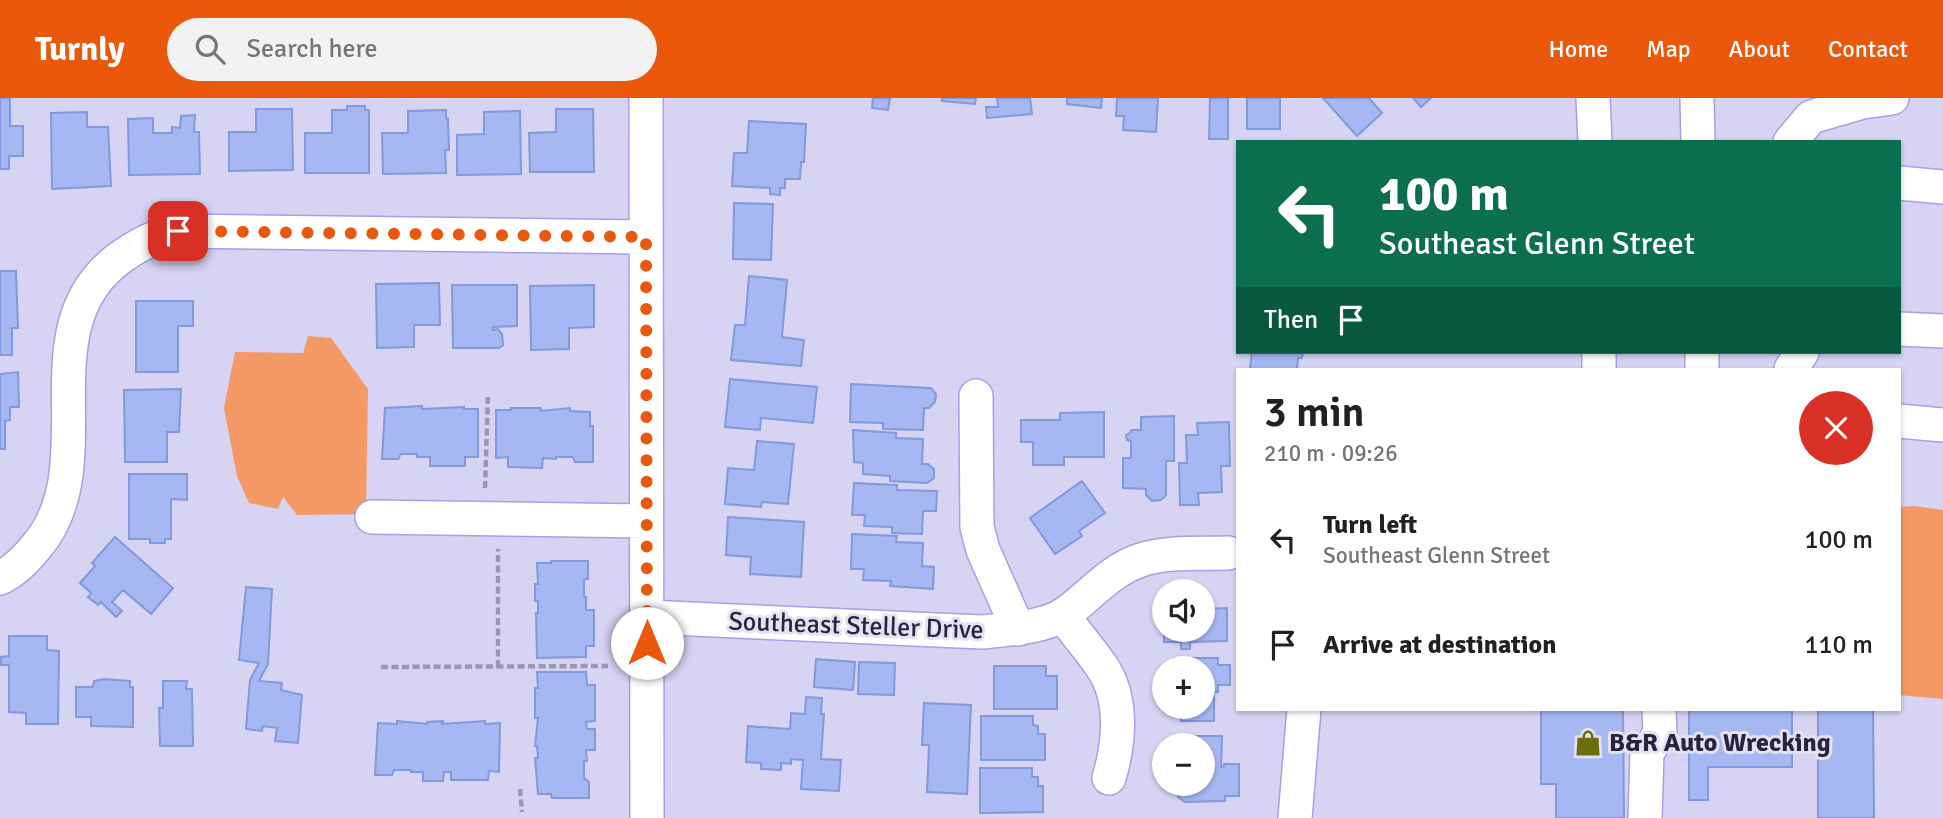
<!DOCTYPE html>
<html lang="en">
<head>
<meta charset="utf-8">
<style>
  body { margin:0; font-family:Signika,sans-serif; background:#f2f2f2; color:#202124; height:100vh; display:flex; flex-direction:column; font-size:26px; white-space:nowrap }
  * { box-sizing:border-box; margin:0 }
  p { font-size:23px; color:#757577 }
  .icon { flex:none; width:38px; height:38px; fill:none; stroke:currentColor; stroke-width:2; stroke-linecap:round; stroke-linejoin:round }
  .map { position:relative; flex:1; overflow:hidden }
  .side { position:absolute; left:1236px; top:270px; width:665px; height:343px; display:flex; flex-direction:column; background:#fff; border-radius:0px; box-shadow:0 2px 5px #0004 }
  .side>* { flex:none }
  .hud { position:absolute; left:1236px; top:42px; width:665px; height:214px; border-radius:0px; box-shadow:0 2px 5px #0004; background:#0b6e4f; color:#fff; overflow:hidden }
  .fabs { position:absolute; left:1152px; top:481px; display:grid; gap:14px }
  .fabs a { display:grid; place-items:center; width:63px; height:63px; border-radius:50%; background:#fff; box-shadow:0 2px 5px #0004; font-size:35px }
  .pin { position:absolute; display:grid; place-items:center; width:60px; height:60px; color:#fff; margin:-30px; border-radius:14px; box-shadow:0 4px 10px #0006 }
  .me { position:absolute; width:77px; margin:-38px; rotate:0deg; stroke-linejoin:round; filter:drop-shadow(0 0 5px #0008) }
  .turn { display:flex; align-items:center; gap:24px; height:147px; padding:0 28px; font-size:32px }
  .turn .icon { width:91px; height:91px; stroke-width:2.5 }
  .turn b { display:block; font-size:49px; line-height:60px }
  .then { display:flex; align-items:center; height:66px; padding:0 28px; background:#0003; gap:14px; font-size:26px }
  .round { display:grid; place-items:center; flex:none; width:74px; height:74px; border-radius:37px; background:#f2f2f2 }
  .headline { display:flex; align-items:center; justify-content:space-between; height:119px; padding:0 28px }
  h1 { font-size:42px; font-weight:600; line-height:52px }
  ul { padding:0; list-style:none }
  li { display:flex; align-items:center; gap:21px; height:105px; padding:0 28px }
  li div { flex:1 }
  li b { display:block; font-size:26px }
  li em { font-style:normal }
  header { display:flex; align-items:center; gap:42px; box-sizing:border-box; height:98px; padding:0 35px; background:#ea580c; color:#fff }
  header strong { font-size:33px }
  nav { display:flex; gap:38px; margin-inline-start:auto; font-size:24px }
  .search { width:490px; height:63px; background:#f2f2f2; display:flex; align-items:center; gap:18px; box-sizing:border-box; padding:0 24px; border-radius:38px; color:#757577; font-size:26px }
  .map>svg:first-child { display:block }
  .green { fill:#f49965 }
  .building { fill:#a5b8f2; stroke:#8298df; stroke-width:2 }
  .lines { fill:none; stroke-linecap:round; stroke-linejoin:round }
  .minor-casing { stroke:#a99ee8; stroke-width:36 }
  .path { stroke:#9a97b6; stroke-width:4.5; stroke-dasharray:7 3.5; stroke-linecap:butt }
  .minor { stroke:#fff; stroke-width:33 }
  .route { stroke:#ea580c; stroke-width:12; stroke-dasharray:0 21.6 }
  .labels { text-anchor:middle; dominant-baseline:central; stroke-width:6; stroke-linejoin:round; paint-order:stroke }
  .street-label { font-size:26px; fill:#282341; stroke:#e4e2f2 }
  .poi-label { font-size:26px; font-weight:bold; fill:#282341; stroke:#e4e2f2; text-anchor:start }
</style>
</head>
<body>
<header>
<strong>Turnly</strong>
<div class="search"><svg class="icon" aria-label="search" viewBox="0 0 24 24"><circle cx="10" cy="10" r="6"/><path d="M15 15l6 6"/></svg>Search here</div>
<nav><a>Home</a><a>Map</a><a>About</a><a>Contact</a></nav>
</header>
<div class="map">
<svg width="1943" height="720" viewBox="0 0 1943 720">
  <rect width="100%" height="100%" fill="#d6d3f3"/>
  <path class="green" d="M308,238L331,240L368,291L366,416L297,417L283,399L278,411L249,405L237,378L224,310L235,254L303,255Z
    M1914,408L1943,412V601L1899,597V409Z"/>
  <path class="building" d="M0,0H10V28H23V58H9V71H0Z
    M873,0H890L888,12L872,10Z
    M942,0H976L975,6L942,3Z
    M997,0H1030L1032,16L987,20L986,9H998Z
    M1067,0H1102L1101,10L1067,6Z
    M1117,0H1158L1156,34L1123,32L1124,18H1116Z
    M1210,0H1228V41H1209Z
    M1247,0H1280V31H1247Z
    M1323,0H1369L1382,15L1357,38Z
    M1413,0H1431L1421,9Z
    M347,8H365V12H369V75H305V35H332V12H347Z
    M256,11H292L293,72L229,73V34H256Z
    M556,11H593L594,74H530L529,35L556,34Z
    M446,12V20L448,21L449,52H445L446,75L383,76L382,35H408V13Z
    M520,13L521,76L457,77V37L484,36V14Z
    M87,14V29H108L111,88L52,91L51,15Z
    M195,17L194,34H199L200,76L129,77L128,21L153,20V35H172V29L180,30L181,18Z
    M749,23L806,26L804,64H801L800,81H785V90H780V97L770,96V90L732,88L734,55H747Z
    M734,105L773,106L771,162L733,161Z
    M0,173H16L18,230H12V257H0Z
    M749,178L787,182L782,239L804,242L801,268L731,262L735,227H745Z
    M439,185L440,227H414V249L377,250L376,186Z
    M452,187H517V228L493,229V232L498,231L502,236L503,247L499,250H453Z
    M594,187V229L569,230V251L531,252L530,188Z
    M136,203H193V228H178V274H136Z
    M1252,254H1303L1302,260H1298L1297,271H1250Z
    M18,274L19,309H10V322L5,323V351H0V276Z
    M730,281L817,289L813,325L761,320L760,332L725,329Z
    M851,286L931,290L936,296L935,304L929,310H924L923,332L883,331V325L850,324Z
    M181,291L179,334H167V364H125L124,292Z
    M422,308V311L464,309V311H478V359H465V368H430V359H417V356H401L398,361H382L385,310Z
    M511,310H541V313L570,310V313L590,314V328H593V364H575L573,359H556V361L543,360L542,370L508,369V359L496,360V312H511Z
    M1104,314V359H1064V367H1033V344H1021V322H1060V315Z
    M1174,318V363H1166V397L1161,402L1152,403L1146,397V391L1123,390V360H1131V343L1127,342L1126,337L1130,335L1131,332H1141V319Z
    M1229,324L1230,368H1221L1222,394L1198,395L1199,407H1180L1179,365H1187L1186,337H1198L1197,325Z
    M853,332L896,335V340L923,341L922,366H928L934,371V380L927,385L890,383V378L863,376V365L854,364Z
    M757,343L794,346L788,406L762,404L761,409L725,406L728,370L754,372Z
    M129,376H187V402L171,401V441H165V445H150V441H129Z
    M1082,383L1105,415L1079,433L1082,438L1055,456L1030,420Z
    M854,385L897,387V392L937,393L936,413H923L922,436L892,435V429L864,428L865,417H852Z
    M728,419L804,424L801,479L750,476L751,459L726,457Z
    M852,436L897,438L896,444L923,445L922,468L934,469L933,491L890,488L891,483L863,482L864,471H851Z
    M115,439L173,490L151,516L123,492L112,504L122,513L116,519L101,504L98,507L88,499L91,495L80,485L95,468L92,465Z
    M551,463H588V481H584V499H586V512H594V548H586V559L537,560L536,515H538V503H535V486H538L537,465H551Z
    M246,489L272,491L268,566L259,583L282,585L281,592L302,597L298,645L275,643L277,630L263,628L262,633L246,631L250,582L259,565L239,562Z
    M1227,510V543L1190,544V551H1181V544H1164V532H1202V511Z
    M9,538H47V552L59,553L58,626H26V615L9,614V567H1V559L9,558Z
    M1174,560H1218V567H1230V587H1218V594H1214V623H1181V609H1202V570H1174Z
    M816,561L855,564L853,592L814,589Z
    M859,564L895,565L894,597L858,596Z
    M994,568H1046V578H1057V611H994Z
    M537,574H586L587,587H595V623L586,624L587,631H595V652H586L587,663H584V680L589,684V700H552L551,696H538L535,660H538L537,648H535L538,620H535V590H538Z
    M104,581L130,583V589H133V629L91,628V619H76V589H93L94,583Z
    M163,583H187L186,591H192L193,648H160L159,610H163Z
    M806,599L822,600L821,616H824L821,661L841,662L839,693L801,691L803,662L791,661V666L781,665V672L761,671V665L746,664L748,628L790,631L791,615L805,616Z
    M924,605L971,607L967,696L927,694L929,647H922Z
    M1541,611H1623L1624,720H1556V686H1541Z
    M1689,611H1792V669H1708V702H1689Z
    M1818,611H1873L1874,720H1818Z
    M981,618H1033V627L1038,628V636H1045V662H981Z
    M397,623L427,626V624L443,623L442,626L485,623V626L500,625L499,674L489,673L488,682H451V674H444L443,683H423V674H411V672H394L392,677H375L378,625L397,626Z
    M1186,638H1222L1221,669L1224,668V666H1239V698H1225V703L1185,704L1178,699V689L1182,686H1202V648H1186Z
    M980,670H1032V679H1038V688H1043V714L980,715Z"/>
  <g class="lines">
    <g class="minor-casing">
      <path id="minor" d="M646,0L647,720
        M1593,0L1595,44
        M1697,0L1698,44
        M1790,44L1811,19L1863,4L1892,0
        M1899,85L1943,89
        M1899,231L1943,233
        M1599,254V271
        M1702,254V271
        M1791,271L1802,254
        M976,298L977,429L983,452L1018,531
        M1899,323L1943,327
        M372,419L646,423
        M0,480C15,473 26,461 36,449C108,366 22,230 121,159C138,147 157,137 178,133L646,139
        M1063,517C1075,535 1090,551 1102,569C1124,601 1119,646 1109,680
        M647,519L982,534C1005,532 1047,529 1066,515C1091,497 1110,472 1141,462C1168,453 1199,456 1228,455
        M1295,720L1304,611
        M1645,720L1647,655L1660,635L1659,611"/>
    </g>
    <path class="path" d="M485,390L488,297
      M381,569L608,568
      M498,569V451
      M520,691L522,714"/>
    <use href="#minor" class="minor"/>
  </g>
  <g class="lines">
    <path class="route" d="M178,133L646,139L647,545"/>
  </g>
  <defs>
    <g id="shop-bare" transform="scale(2.1)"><path d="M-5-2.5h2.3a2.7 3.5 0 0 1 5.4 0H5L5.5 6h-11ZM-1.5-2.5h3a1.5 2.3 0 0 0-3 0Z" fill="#6c6d0e" stroke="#e4e2f2" stroke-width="2.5" paint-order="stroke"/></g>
  </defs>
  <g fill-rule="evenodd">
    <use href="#shop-bare" x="1588" y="645"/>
  </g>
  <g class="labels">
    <g class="street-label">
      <text transform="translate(856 528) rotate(2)">Southeast Steller Drive</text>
    </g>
    <g class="poi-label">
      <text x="1609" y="645">B&amp;R Auto Wrecking</text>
    </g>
  </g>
</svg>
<div class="fabs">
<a><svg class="icon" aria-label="sound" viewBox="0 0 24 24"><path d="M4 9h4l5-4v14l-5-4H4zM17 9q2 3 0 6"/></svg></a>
<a>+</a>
<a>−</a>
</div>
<div class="pin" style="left:178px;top:133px;background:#d93025"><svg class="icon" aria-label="arrive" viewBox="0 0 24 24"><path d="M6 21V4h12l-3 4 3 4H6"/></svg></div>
<svg class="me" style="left:647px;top:545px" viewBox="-20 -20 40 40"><circle r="19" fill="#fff"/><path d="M0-13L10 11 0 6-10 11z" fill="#ea580c"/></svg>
<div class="hud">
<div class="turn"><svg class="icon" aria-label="left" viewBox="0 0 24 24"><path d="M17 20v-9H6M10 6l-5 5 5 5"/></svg><div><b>100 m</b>Southeast Glenn Street</div></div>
<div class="then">Then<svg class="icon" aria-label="arrive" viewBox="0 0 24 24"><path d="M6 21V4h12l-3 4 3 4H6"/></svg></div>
</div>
<section class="side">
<div class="headline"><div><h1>3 min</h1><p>210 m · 09:26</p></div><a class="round" style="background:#d93025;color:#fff"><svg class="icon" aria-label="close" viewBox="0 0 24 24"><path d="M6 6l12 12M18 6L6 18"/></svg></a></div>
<ul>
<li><svg class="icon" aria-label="left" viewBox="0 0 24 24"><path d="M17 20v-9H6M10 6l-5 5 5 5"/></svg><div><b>Turn left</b><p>Southeast Glenn Street</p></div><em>100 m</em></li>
<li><svg class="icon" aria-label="arrive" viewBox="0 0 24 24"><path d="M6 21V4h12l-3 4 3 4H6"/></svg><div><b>Arrive at destination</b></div><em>110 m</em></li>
</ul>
</section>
</div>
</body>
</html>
